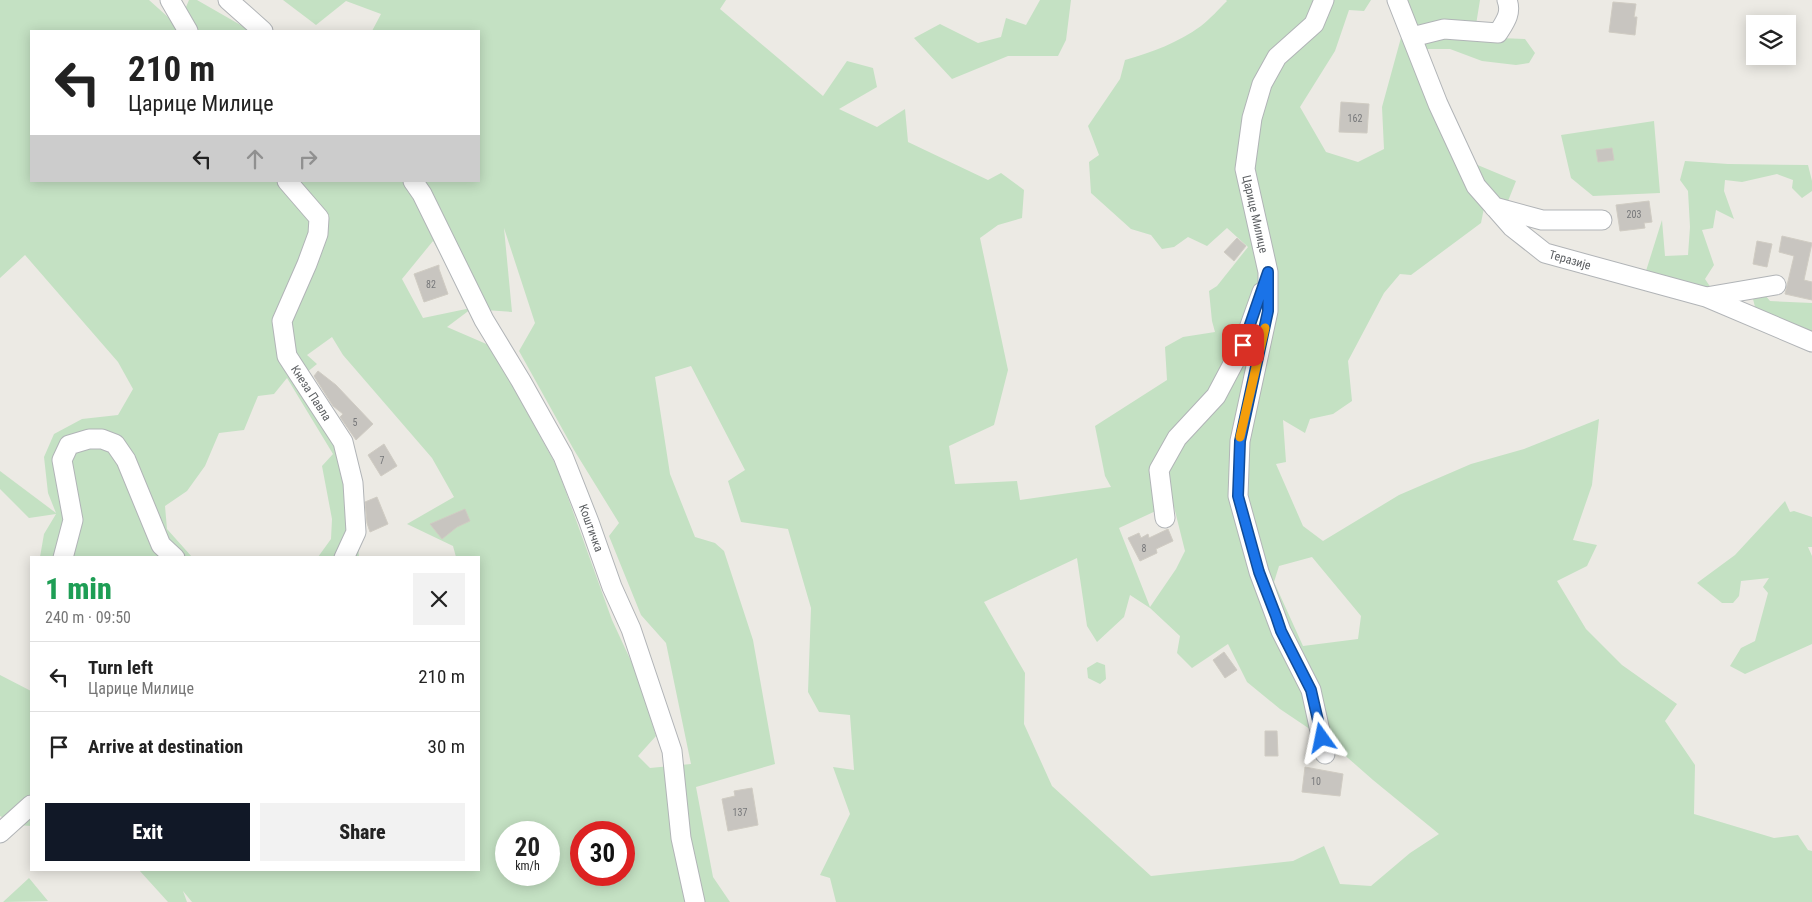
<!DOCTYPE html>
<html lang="en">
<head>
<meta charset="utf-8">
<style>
  body { margin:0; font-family:"Roboto Condensed",sans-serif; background:#f2f2f2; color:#222; height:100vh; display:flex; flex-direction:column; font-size:19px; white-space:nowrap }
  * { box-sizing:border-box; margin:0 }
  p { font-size:16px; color:#767676 }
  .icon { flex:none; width:28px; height:28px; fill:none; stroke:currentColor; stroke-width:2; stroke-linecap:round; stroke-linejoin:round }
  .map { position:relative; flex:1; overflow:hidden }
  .details { position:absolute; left:30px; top:556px; width:450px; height:315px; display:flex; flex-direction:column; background:#fff; border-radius:0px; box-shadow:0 2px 12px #0003 }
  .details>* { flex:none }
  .hud { position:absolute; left:30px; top:30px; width:450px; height:152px; border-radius:0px; box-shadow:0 2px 12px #0003; background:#fff; color:#222; overflow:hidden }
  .buttons { position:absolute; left:1746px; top:15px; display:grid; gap:10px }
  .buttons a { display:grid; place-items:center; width:50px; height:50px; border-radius:0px; background:#fff; box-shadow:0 2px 12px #0003; font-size:25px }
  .speed { position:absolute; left:495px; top:821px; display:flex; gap:10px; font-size:25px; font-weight:700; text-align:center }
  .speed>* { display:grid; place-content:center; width:65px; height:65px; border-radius:50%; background:#fff; box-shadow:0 2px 12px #0003; line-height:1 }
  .speed small { font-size:12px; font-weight:400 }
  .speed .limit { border:8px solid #d22; background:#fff; color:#111 }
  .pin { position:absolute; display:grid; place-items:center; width:42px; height:42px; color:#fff; margin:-21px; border-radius:10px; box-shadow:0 2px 8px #0006 }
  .me { position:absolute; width:55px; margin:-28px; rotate:348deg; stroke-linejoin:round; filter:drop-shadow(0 0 4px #0008) }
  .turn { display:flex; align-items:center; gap:18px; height:105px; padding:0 15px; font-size:22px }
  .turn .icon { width:65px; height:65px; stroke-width:2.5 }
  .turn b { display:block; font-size:35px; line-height:42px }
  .lanes { display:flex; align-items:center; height:48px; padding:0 15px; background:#0003; justify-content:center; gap:25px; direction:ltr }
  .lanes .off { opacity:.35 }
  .round { display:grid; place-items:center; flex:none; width:52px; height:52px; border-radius:0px; background:#f2f2f2 }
  .headline { display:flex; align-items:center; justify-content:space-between; height:85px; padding:0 15px }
  h1 { font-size:30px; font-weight:800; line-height:38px; color:#1e9e55 }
  .action { display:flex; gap:10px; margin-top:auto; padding:10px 15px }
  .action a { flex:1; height:58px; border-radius:0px; background:#111827; color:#fff; font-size:20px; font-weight:800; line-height:58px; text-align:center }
  .action a+a { background:#f2f2f2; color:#222 }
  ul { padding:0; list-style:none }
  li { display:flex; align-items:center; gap:15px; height:70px; padding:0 15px; border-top:1px solid #e0e0e0 }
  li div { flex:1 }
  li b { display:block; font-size:19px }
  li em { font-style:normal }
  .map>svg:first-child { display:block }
  .green { fill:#c4e1c3; fill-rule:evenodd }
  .building { fill:#c8c5c0; stroke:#d0ccc3 }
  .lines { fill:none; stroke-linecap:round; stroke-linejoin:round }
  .minor-casing { stroke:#b1b4b7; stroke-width:21 }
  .minor { stroke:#fff; stroke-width:19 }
  .route-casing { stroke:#114b97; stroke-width:12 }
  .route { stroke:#1a73e8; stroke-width:9 }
  .slow { stroke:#f59e0b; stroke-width:9 }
  .labels { text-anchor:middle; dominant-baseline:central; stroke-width:4.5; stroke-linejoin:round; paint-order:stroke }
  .number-label { font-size:10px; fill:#77787a }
  .street-label { font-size:12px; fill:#5c5f62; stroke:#fff }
</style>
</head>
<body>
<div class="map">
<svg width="1812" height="902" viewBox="0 0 1812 902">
  <rect width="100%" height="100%" fill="#eceae4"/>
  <path class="green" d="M0,0H149L178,26L189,0H197L251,31H31V181H479V31H372L381,14L346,1L316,25L283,0H726L720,9L823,96L847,61L873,68L877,87L839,109L877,127L905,109L908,142L988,180L1001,173L1024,190L1022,218L998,225L980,238L1008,370L994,425L949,446L955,484L1017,481L1020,500L1111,487L1105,476L1095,426L1167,380L1165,347L1183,337L1215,332L1212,321L1209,291L1217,286L1248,247L1227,228L1207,246L1188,237L1174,247L1162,249L1151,235L1131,229L1091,193L1089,162L1099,155L1088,126L1120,79L1125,60C1152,52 1178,43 1201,26C1210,19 1219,9 1227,1L1226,0H1371L1364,11L1349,10L1335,51L1300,107L1326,152L1358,162L1384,149L1382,107L1402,34L1484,208L1481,223L1411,275L1400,274L1384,293L1348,361L1352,401L1333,414L1310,419L1305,433L1283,420L1286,462L1276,464L1303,526L1323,541L1399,495L1471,464L1524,449L1599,419L1592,485L1573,540L1597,545L1587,566L1557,581L1586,629L1622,665L1677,704L1665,721L1695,765L1694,814L1774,838L1798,835L1808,850L1812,851V902H836L830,878L820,875L850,814L833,767L854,770L850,715L819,712L808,692L811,608L788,529L741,522L728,481L745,470L691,366L655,377L670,474L695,537L715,543L724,551L753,640L775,764L696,787L713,877L730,902H192L183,891L187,902H168L139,870H479V558L456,557L453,546L407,524L454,497L432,458L343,355L332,337L307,355L317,364L306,373L348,443L359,557H318L331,539L332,519L322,466L333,454L287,378L274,394L258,396L244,430L219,433L205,466L187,491L165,506L167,529L192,557H40L44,534L56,514L29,518L0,489V471L56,513L48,493L44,457L54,434L82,419L118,415L133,389L118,362L25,255L0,278ZM504,228L535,323L519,351L574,450L619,523L609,536L641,615L666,643L691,764L650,768L638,756L656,736L637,674L612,620L557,467L491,346L447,327L471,309L512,312ZM433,241L471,308L423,318L402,279ZM1173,503L1185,551L1176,569L1150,607L1119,528ZM1312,557L1361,616L1358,639L1303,646L1274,582L1279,566ZM1077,558L1087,626L1097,642L1124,617L1130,595L1150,608L1180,636L1177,653L1192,668L1228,644L1247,682L1280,709L1332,744L1373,780L1439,834L1410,853L1371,886L1340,884L1324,846L1293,861L1151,876L1052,786L1024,724L1025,673L984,602ZM506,832H549V875H506ZM581,832H624V875H581Z
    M1040,0H1071L1066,40L1058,56H1008L952,79L914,38L940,24L978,43L1001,37L1006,18L1026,25Z
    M1402,0H1480L1474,37L1525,39L1535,53L1529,63L1516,65L1482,61L1450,49H1424Z
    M1654,121L1660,193L1593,196L1571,178L1561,135Z
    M1468,161L1516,181L1504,211Z
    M1685,161L1728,164L1808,165L1812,181V191L1802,198L1792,188L1793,180L1777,174L1742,182L1725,180L1724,191L1734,219L1716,210L1713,228L1702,230L1714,265L1705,279L1715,294L1646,271L1662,220L1665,256L1688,255L1690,227L1688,191L1680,180Z
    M1760,289L1770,301L1812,303V337L1756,311L1752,295Z
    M1785,501L1790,512L1794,511L1812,517V547H1808L1812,556V644L1745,674L1730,666L1741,648L1755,641L1768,593L1763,587L1769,578L1741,581L1739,596L1733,603H1722L1697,583L1735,555Z
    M1097,662L1105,665L1106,679L1100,684L1088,678L1087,668Z
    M0,675L31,691V826L18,825L0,816Z
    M29,878L48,901L3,902Z"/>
  <path class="building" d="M1613,2L1636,4L1634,17H1637L1635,35L1609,32Z
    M1341,102L1369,104L1367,133L1339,132Z
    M1612,148L1614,160L1598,162L1596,150Z
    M1649,201L1652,222L1644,223L1645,228L1620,231L1616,205Z
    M1782,236L1812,243L1804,280L1812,282V300L1785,294L1794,256L1779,252Z
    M1237,238L1246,246L1234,261L1224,252Z
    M1757,241L1772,244L1767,267L1753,264Z
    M439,265V269L448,294L424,302L414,274Z
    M318,371L336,385L373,424L356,440L340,417L343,414L333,406L314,376Z
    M384,444L397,466L381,476L368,455Z
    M377,497L388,524L370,532L367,523L365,502Z
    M465,509L470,521L457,527L442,539L430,524Z
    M1168,529L1173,541L1156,549L1157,553L1140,561L1128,538L1139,533L1141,538L1148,534L1149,538Z
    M1224,652L1237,670L1225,678L1213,660Z
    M1265,731H1277L1278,756H1265Z
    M1305,767L1343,774L1340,796L1302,792Z
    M752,788L758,825L728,831L722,799L735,796L734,791Z"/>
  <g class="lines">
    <g class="minor-casing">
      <path id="minor" d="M170,0L188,31
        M228,0L263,31
        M1324,0L1314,24L1277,57L1262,84L1252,118L1245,169L1268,272V311L1240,441L1238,496L1259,572L1281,631L1311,690L1325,754
        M1397,0L1438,104L1476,186L1512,227L1545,253L1706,297L1812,342
        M1412,37L1444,29L1498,33C1505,22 1512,13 1507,0
        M287,181L319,218L318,234L307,264L282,321L287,356L343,442L353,483L356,532L344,558
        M413,181L422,194L484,320L521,381L563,456L589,522L612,587L631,629L672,751L681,838L695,902
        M1494,207L1542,220H1602
        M1706,297L1776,285
        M1165,518L1159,470L1177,438L1216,396L1243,345L1262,292
        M63,558L73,520L62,460L69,445L89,439H102L115,444L126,460L161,545L175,558
        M0,833L31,805"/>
    </g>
    <use href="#minor" class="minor"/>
  </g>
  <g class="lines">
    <g class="route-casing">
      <path id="route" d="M1243,345L1268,272V311L1240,441L1238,496L1259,572L1276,616L1281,631L1311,690L1322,738"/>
    </g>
    <use href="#route" class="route"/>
    <path class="slow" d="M1240,437L1265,328"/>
  </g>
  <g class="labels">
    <g class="number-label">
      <text x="1355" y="118">162</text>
      <text x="1634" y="214">203</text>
      <text x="431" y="284">82</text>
      <text x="355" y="422">5</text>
      <text x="382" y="460">7</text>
      <text x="1144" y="548">8</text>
      <text x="1316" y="781">10</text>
      <text x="740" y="812">137</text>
    </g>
    <g class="street-label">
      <text transform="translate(1255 214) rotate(77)">Царице Милице</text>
      <text transform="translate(1570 260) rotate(16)">Теразије</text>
      <text transform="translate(311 393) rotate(57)">Кнеза Павла</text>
      <text transform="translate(591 528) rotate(70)">Коштичка</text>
    </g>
  </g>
</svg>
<div class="buttons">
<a><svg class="icon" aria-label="layers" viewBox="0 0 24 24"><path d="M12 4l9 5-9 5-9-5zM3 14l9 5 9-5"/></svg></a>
</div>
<div class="speed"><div>20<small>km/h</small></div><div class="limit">30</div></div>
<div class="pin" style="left:1243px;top:345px;background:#d93025"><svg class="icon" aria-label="arrive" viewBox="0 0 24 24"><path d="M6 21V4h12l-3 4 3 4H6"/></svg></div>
<svg class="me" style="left:1322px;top:738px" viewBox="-20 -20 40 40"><path d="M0-17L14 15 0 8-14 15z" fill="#1a73e8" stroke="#fff" stroke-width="4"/></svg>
<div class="hud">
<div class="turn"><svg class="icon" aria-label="left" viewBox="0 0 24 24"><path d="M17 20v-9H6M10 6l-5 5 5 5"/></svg><div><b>210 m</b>Царице Милице</div></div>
<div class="lanes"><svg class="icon" aria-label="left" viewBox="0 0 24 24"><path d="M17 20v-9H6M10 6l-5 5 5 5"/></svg><svg class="icon off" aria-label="ahead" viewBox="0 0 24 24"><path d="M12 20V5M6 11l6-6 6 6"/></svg><svg class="icon off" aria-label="right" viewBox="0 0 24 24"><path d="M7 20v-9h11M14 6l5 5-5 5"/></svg></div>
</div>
<section class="details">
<div class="headline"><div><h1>1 min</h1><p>240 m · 09:50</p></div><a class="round"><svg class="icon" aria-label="close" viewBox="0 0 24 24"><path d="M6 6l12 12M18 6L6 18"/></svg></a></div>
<ul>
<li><svg class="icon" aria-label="left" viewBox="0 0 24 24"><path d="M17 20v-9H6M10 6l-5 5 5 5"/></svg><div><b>Turn left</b><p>Царице Милице</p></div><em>210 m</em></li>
<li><svg class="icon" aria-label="arrive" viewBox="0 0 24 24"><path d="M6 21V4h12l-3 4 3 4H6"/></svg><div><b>Arrive at destination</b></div><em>30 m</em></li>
</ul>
<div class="action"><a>Exit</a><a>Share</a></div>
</section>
</div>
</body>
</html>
